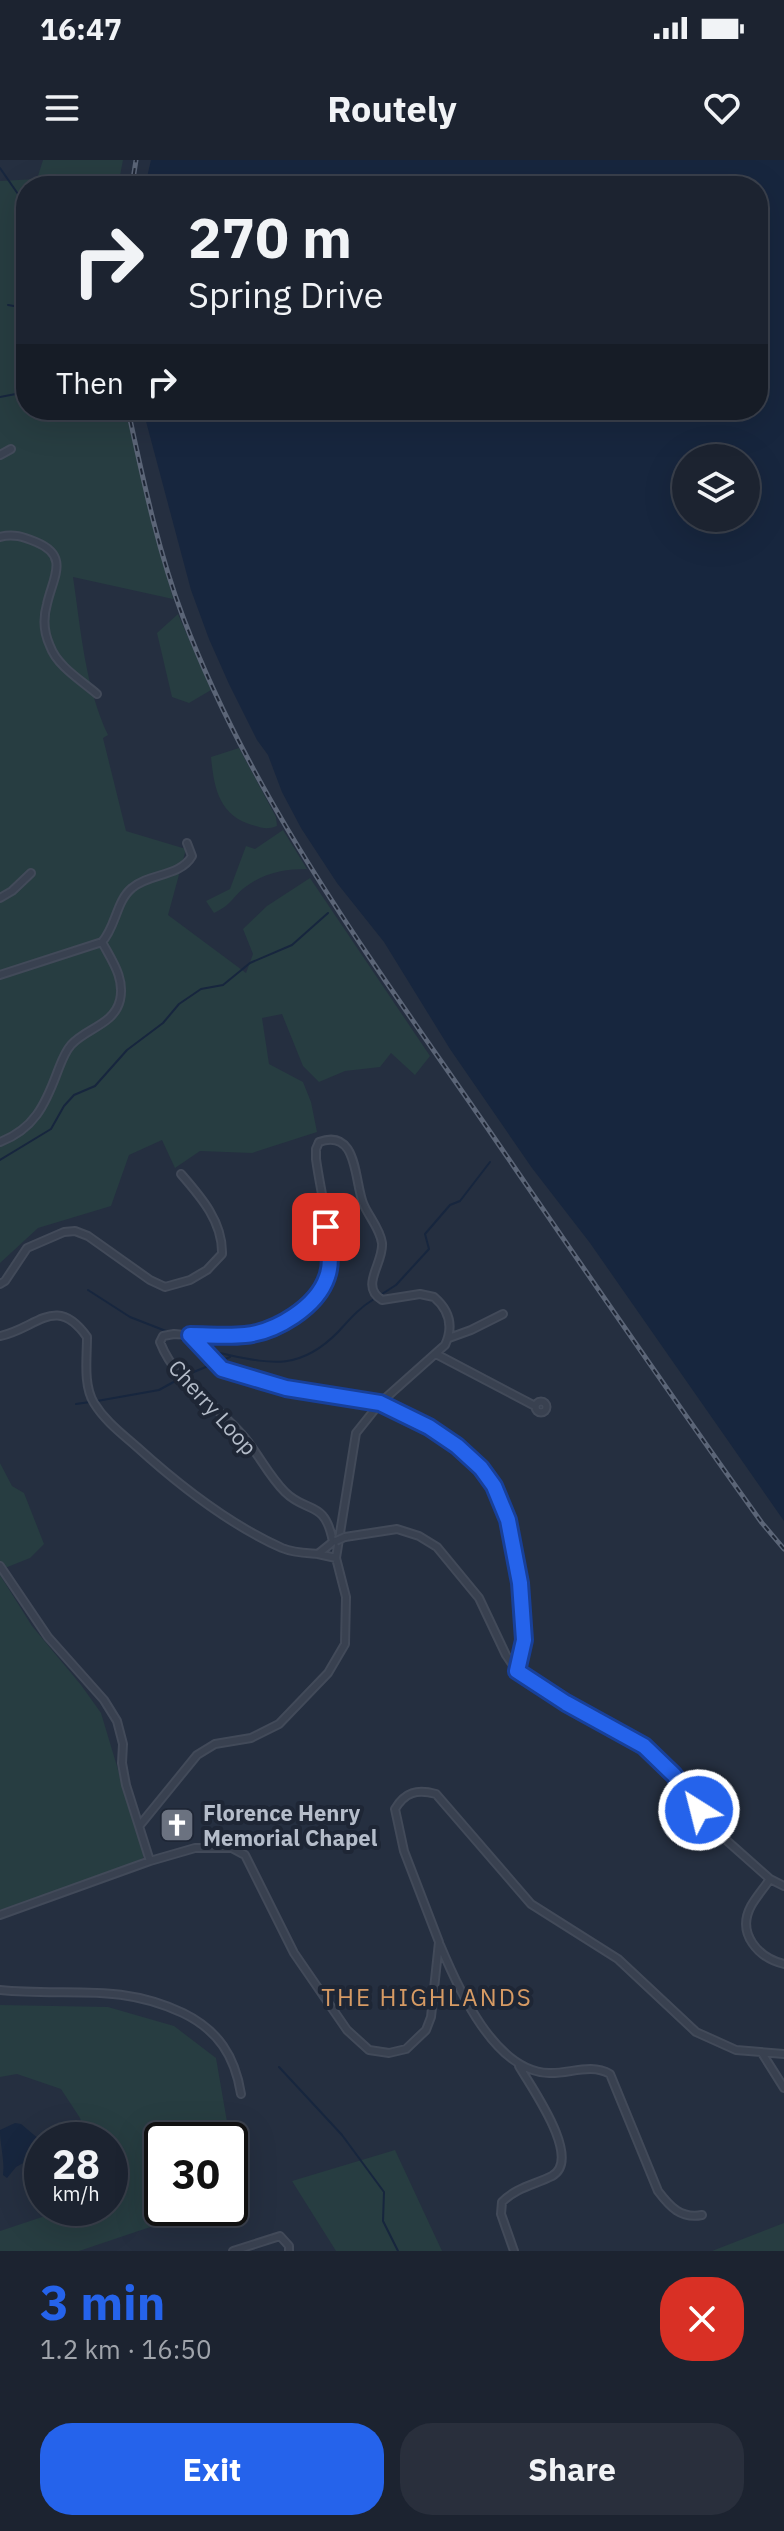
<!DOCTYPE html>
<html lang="en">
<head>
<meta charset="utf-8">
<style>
  body { margin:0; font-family:"IBM Plex Sans",sans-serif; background:#292f3c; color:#f1f3f6; height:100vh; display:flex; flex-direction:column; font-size:30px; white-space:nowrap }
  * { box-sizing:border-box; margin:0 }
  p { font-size:26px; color:#a0a4ab }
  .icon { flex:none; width:44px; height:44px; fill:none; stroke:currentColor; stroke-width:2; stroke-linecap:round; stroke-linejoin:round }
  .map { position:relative; height:2091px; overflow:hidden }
  .details { display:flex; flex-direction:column; background:#1c2330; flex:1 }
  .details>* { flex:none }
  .hud { position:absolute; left:16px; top:16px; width:752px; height:244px; border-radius:32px; box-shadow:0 8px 32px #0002,0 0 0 2px #3a404c; background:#1c2330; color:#f1f3f6; overflow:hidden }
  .controls { position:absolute; left:672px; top:284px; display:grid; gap:16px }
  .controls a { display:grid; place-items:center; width:88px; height:88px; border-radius:50%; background:#1c2330; box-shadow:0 8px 32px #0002,0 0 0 2px #3a404c; font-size:40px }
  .speed { position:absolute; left:24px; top:1962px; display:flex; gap:16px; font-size:40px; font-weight:700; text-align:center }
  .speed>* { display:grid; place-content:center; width:104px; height:104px; border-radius:50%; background:#1c2330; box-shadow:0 8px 32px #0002,0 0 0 2px #3a404c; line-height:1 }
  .speed small { font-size:20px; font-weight:400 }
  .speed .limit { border:4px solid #111; border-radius:12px; background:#fff; color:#111 }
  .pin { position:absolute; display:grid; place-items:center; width:68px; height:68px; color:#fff; margin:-34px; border-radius:16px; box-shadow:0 4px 12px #0006 }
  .me { position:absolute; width:88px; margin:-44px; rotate:324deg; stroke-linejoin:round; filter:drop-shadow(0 0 6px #0008) }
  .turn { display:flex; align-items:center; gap:28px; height:168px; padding:0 40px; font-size:36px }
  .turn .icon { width:104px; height:104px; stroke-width:2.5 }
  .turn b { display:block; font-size:56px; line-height:68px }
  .then { display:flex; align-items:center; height:76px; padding:0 40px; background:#0003; gap:16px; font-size:30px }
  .round { display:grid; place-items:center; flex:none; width:84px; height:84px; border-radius:32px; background:#292f3c }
  .summary { display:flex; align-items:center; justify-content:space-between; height:136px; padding:0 40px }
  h1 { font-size:48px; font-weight:700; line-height:60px; color:#2563eb }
  .action { display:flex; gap:16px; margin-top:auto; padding:16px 40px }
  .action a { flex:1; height:92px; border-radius:32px; background:#2563eb; color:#fff; font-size:32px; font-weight:700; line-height:92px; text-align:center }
  .action a+a { background:#292f3c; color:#f1f3f6 }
  .status { display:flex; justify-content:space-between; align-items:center; height:56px; padding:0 40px; background:#1c2330; direction:ltr }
  .status svg { height:22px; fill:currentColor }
  header { display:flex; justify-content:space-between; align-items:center; height:104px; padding:0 40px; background:#1c2330; font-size:36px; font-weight:700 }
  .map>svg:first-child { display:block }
  .green { fill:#273d41 }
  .water { fill:#17263e; fill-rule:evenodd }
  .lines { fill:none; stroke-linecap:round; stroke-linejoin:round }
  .stream { stroke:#17263e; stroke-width:2 }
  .street-casing { stroke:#424a59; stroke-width:10 }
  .street { stroke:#394150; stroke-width:6 }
  .rail-casing { stroke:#5b6577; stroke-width:5 }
  .rail { stroke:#1e2635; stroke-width:2; stroke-dasharray:6; stroke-linecap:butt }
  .street-bridge-casing { stroke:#424a59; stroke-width:10; stroke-linecap:butt }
  .street-bridge { stroke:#394150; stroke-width:6 }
  .route-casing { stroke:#184099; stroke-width:20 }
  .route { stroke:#2563eb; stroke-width:14 }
  .labels { text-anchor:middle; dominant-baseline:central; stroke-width:8; stroke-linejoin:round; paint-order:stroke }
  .street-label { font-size:22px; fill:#b5bdca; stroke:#1e2635 }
  .poi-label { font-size:22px; font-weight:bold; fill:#b5bdca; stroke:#1e2635; text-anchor:start }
  .neighbourhood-label { font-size:24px; letter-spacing:2px; fill:#d79b64; stroke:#1e2635 }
</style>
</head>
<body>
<div class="status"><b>16:47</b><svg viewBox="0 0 49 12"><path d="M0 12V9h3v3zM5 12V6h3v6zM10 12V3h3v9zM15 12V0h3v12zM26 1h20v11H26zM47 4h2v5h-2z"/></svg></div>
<header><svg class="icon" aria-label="menu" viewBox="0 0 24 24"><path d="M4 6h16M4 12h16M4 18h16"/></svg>Routely<svg class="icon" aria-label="heart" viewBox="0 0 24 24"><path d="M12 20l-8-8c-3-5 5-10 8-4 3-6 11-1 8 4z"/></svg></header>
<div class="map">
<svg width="784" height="2091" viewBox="0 0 784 2091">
  <rect width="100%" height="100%" fill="#252f40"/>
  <path class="green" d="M43,0H123L118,26H26V250H125L173,439L73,417C81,471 85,526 108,575L103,578L126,671L186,689L168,755L246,813L253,794L243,769L267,746L310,718L430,896L415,915L391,893L380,907L345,911L319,922L303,906L282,854L262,858L269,904L303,922L311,942L317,972L252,993L200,991L175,1008L162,980L129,995L111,1046L38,1068L0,1103V21L37,19Z
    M178,454L211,530L189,543L172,537L157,473Z
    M239,588L276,657L277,666C267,670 262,668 252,665C219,655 214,628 211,597Z
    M283,670L307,709C284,709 263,713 244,728C232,738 231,745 214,753L206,741L230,729L246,686L255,689Z
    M0,1303L12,1326L24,1333L44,1384L30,1398L0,1410Z
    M0,1415L32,1466L81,1525L101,1553L143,1693V1698L132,1706L0,1750Z
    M0,1845L108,1847L174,1866L216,1898L240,2037L230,2040V1980H162V2048H207L79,2091H0V2071L69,2048H110V1980H87L80,1958L61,1929L17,1914L0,1917Z
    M395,1990L442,2091H336L292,2021Z
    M784,2063V2091H712Z"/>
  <path class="water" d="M151,0H784V1361L590,1083L532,1008L450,889L384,782L337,723L301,668L282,632L268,595L257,580L229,524L209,479L191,430L143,250H758V26H145ZM686,298H746V358H686Z
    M15,1963L21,1964L40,1980L41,1993L16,2007L7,2018L3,2015C5,2000 0,1986 0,1970Z"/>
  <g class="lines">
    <path class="stream" d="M0,8L18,34L26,61
      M8,145L26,148
      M0,237L26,232
      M0,1000L51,969L64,946L74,935L95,926L127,890L163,863L179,844L201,829L223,825L250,803L292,785L328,753
      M88,1130L130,1157L171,1173
      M382,1134L396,1125L429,1089L425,1074L450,1045L460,1041L490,1002
      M177,1177L196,1186
      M209,1191C263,1201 295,1216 338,1172C350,1159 359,1148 374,1139
      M184,1216L230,1197
      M97,1241L159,1230L179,1219
      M76,1244L90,1242
      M279,1907L342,1975L384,2032L383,2061L398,2091"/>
    <g class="street-casing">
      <path id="street" d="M0,295L11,289
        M0,377C13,373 24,377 36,382C70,396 53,417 47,444C43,458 44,473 50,486C57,506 82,521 97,534
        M0,738L12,731L31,713
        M0,815L102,782C116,767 116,741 132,728C149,713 180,717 192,696L187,683
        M0,982C34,969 45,945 57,913C61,903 64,893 71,885C86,868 114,865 120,840C125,818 112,801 102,782
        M0,1124L5,1121L27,1088L64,1072L75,1071L88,1076L150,1120L165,1127L190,1120L207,1110L222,1094C223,1062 201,1037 181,1014
        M190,1175L222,1209L286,1228L380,1243L429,1267L457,1286L481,1308L494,1326L508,1360L520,1423L524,1480L517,1511
        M0,1176C36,1169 56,1133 87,1177C87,1198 83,1225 94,1243C105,1261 121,1273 137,1287C180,1326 228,1364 282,1388C294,1393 306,1393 318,1394L334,1381
        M449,1178L471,1170L503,1154
        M436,1194L535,1246
        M535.5 1247a5.5 5.5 0 1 1 11 0a5.5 5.5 0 1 1-11 0Z
        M345,1377L397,1369L419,1376L437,1387L479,1438L506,1495L517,1511L566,1543L644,1586L674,1615L725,1679L770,1719L784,1726
        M333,1382C325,1339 307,1354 285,1332C269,1316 259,1295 245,1278C217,1244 176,1224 160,1182L163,1176L174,1174C198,1176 225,1179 248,1175C287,1169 329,1138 330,1096C330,1066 320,1029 316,999V989L319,982C358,968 354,1020 363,1043C368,1056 380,1068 382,1083C384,1103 359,1126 382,1140L420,1134L434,1137C449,1150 454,1166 445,1185L380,1243L356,1273L336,1398
        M0,1406L48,1477L104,1540L117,1561L123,1584L122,1603L126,1625L150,1701
        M140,1665L197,1595L215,1584L251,1578L279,1564L328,1513L345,1484L346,1437L336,1398L318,1394
        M770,1719C764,1728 756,1737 751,1746C736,1774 759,1798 784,1804
        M0,1755L150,1701L195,1688H232L245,1695L294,1793L347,1870L369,1890L389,1893L406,1889L426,1870L431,1857L439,1782L404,1691L395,1649C405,1632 417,1629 436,1634L531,1744L618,1799L696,1872L736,1890L784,1894
        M440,1785C458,1828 495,1912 549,1913C569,1914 591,1903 610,1914L658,2031C670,2047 681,2059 702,2055
        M0,1830C67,1837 118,1822 183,1853C218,1870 235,1896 241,1934
        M762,1893L784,1928
        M233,2091L280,2076L289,2086V2091
        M514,2091L501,2054L502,2042C517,2027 534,2025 552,2016C583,1999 531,1927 519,1906"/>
    </g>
    <use href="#street" class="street"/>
    <g class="rail-casing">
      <path id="rail" d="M132,26L136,0
        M128,250C143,319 158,391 183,457C253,642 373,802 484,963C576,1097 667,1231 762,1363L784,1389"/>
    </g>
    <use href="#rail" class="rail"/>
    <g class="street-bridge-casing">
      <path id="street-bridge" d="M336,1381L345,1377"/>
    </g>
    <use href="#street-bridge" class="street-bridge"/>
  </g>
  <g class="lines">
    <g class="route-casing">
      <path id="route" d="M326,1067C328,1083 333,1101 327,1117C317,1147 276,1172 245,1175C227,1177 208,1175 190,1175L222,1209L286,1228L380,1243L429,1267L457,1286L481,1308L494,1326L508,1360L520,1423L524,1480L517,1511L566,1543L644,1586L674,1615L699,1650"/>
    </g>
    <use href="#route" class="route"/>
  </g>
  <defs>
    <g id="church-square" transform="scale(1.8)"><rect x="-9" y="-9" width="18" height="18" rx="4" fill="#6b7280" stroke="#1e2635"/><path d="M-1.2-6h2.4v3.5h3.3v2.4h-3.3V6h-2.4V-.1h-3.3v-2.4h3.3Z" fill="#fff"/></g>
  </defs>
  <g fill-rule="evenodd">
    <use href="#church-square" x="177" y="1665"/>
  </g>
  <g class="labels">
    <g class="street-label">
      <text transform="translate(213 1247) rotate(48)">Cherry Loop</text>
    </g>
    <g class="poi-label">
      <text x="203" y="1652">Florence Henry<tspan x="203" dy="25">Memorial Chapel</tspan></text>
    </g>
    <g class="neighbourhood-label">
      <text x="427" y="1837">THE HIGHLANDS</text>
    </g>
  </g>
</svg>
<div class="controls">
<a><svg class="icon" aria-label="layers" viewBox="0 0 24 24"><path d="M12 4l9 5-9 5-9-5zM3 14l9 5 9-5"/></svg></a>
</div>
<div class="speed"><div>28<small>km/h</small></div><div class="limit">30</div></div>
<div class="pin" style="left:326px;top:1067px;background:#d93025"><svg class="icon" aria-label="arrive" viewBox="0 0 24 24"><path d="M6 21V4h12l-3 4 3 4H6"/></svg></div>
<svg class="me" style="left:699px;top:1650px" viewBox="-20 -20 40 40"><circle r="17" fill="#2563eb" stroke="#fff" stroke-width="3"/><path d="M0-11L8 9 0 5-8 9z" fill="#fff"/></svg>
<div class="hud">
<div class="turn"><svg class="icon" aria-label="right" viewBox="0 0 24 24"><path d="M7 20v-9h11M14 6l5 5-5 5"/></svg><div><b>270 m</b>Spring Drive</div></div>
<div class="then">Then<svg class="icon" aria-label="right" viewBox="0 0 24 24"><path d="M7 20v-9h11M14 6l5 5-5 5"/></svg></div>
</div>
</div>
<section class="details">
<div class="summary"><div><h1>3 min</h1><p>1.2 km · 16:50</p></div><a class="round" style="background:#d93025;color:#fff"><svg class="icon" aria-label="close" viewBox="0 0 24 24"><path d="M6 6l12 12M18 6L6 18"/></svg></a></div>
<div class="action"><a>Exit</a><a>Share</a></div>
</section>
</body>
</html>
